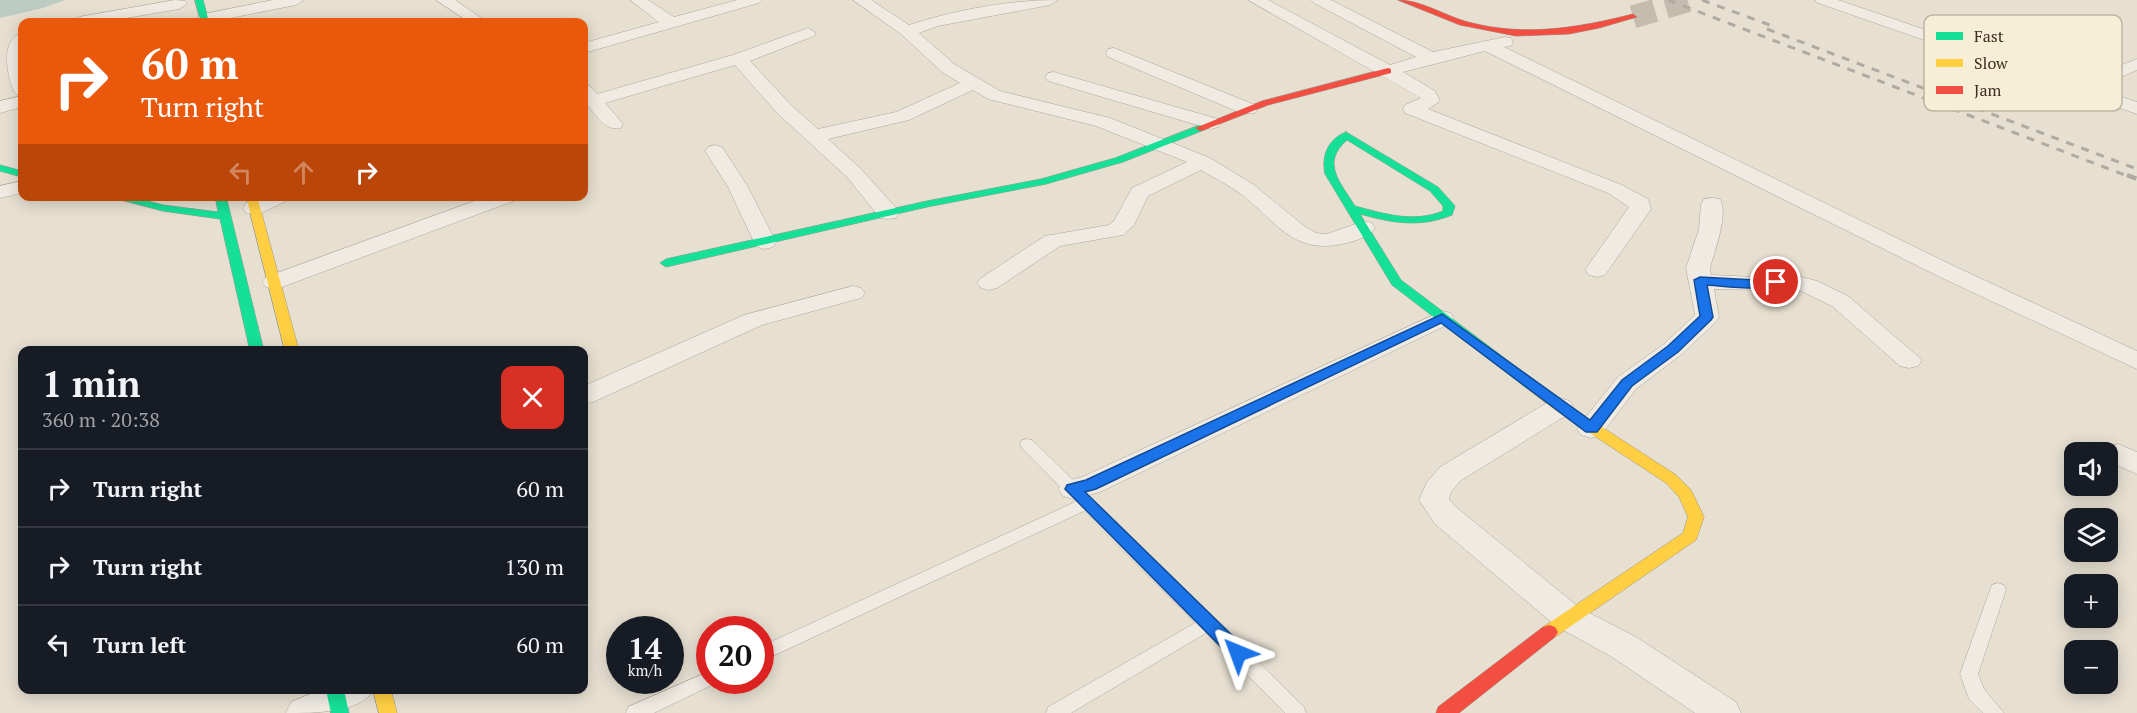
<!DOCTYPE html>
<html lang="en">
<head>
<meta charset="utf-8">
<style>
  body { margin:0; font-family:"PT Serif",serif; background:#242831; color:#f1f3f6; height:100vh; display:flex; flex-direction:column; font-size:22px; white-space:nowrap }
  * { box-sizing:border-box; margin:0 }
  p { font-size:20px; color:#9ea1a6 }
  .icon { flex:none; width:33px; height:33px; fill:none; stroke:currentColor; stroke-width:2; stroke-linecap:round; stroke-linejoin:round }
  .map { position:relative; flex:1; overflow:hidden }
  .details { position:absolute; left:18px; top:346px; width:570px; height:348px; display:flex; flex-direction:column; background:#171b24; border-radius:12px; box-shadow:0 3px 15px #0003 }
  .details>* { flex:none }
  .hud { position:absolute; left:18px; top:18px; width:570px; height:183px; border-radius:12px; box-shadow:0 3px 15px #0003; background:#ea580c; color:#fff; overflow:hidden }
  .tools { position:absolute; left:2064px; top:442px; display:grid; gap:12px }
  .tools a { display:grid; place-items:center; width:54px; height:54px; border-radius:12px; background:#171b24; box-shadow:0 3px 15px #0003; font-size:30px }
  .speed { position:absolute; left:606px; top:616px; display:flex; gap:12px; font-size:30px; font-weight:700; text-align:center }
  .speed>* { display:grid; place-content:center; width:78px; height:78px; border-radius:50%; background:#171b24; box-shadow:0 3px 15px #0003; line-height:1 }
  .speed small { font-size:15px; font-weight:400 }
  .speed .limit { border:9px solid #d22; background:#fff; color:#111 }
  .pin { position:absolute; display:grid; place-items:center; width:51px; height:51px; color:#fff; margin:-26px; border:3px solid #fff; border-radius:50%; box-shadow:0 2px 6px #0007 }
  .me { position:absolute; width:66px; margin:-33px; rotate:316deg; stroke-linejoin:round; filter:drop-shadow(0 0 4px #0008) }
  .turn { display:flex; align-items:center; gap:21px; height:126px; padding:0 24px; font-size:27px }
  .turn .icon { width:78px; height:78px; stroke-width:2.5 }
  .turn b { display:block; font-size:42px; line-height:51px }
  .lanes { display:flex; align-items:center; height:57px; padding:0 24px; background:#0003; justify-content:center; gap:30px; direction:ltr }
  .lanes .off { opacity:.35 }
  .round { display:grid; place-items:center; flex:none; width:63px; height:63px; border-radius:12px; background:#242831 }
  .summary { display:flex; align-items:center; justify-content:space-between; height:102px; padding:0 24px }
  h1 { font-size:36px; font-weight:700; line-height:45px }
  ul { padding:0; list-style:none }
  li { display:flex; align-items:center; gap:18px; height:78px; padding:0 24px; border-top:2px solid #363941 }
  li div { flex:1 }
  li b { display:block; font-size:22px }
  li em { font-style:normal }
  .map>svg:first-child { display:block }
  .water { fill:#bcccc2 }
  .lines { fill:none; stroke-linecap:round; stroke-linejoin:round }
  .secondary-tunnel { stroke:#c5bcae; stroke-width:23; stroke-dasharray:23 11; stroke-linecap:butt }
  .lane-casing { stroke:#ada599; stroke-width:1 }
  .street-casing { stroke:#ada599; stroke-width:1 }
  .fast-casing { stroke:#9c958a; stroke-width:1 }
  .slow-casing { stroke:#9c958a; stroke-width:1 }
  .jam-casing { stroke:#9c958a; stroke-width:1 }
  .lane { fill:#efebe3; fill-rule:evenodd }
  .street { fill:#efebe3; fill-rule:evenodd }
  .fast { fill:#16e098; fill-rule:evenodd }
  .slow { fill:#ffcf43; fill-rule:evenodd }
  .jam { fill:#f24e42; fill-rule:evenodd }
  .rail-far1 { stroke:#afaaa2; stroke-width:3; stroke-dasharray:8 8; stroke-linecap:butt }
  .rail { stroke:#afaaa2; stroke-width:4.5; stroke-dasharray:10 10; stroke-linecap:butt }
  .route { fill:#1a73e8; stroke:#114b97; stroke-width:1.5 }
  .key { fill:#f7eed8; stroke:#bfb4a1; stroke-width:1.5 }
  .key-label { font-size:16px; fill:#3d2e20 }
</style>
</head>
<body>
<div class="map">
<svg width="2137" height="713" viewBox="0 0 2137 713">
  <rect width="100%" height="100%" fill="#e7e0d1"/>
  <path class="water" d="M0,0H65L43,8L0,18Z"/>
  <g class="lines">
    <path class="secondary-tunnel" d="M1633,17L1690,0"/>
    <g class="lane-casing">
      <path id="lane" d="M1027,439L1032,440L1304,707L1306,713H1285L1206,633L1071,713H1046L1048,707L1195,623L1084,511L760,662V647L1075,502L1022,448L1020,444L1022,440Z
        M1998,583L2004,585L2006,590L1978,674L1984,689L2004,713H1983L1969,699L1960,674L1990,590L1992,585Z
        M710,671V681H718L716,683L654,713H626L628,707Z"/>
    </g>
    <g class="street-casing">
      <path id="street" d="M175,0L185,1L187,4L179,9L103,22H71L79,17Z
        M273,0H304L296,5L210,22H199L196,19L204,14Z
        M436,0H455L487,22H469Z
        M630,0H648L674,17L737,0H762L759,3L584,53V43L659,22Z
        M853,0H871L909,25C956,10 1008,0 1058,0L1050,5L938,26L919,33L954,64L1000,91L1110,118L1210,158L1254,185L1304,226L1316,233L1327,234L1364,221L1372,223L1375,228C1369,237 1357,240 1347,243C1293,256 1279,224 1241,194C1229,185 1214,178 1201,170L1148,196L1134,225L1123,235L1060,246L997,288L989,290L981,288L977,283L981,278L1045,236L1109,225L1114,221L1132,188L1187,162L1096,126L988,99L973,90L909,120L828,139L861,169L896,208L899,213L896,218L888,219L880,218L847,177L777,113L735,65L605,103L623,124L621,128C604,132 594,112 584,101V85L590,86L597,94L733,55L808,28L816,33L814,36L750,61L791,105L818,129L896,112L960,83L942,72L901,34Z
        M1248,0H1268L1390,65L1416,57L1314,3L1311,0H1331L1433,52L1505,37L1511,38L1513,42L1511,46L1504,47L1956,267L2137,351V369L1940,277L1485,51L1403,72L1435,91L1440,101L1428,109L1622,185L1648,199L1651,209L1605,275L1597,277L1589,275L1585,270L1629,207L1608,193L1405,113L1403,109L1405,105L1421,98Z
        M1815,0H1838L2079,82L2137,59V70L2096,88L2137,102V114L1818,3Z
        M22,33V95L16,94L13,90C7,73 0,40 22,33Z
        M1114,48L1255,105L1257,109L1255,113H1241L1108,57L1106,53L1108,49Z
        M1054,72L1218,119L1220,123L1218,127L1211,129L1048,81L1045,77L1048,73Z
        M22,96V107L0,113V101Z
        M715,145L722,147L748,187L776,242L773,247L765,249L757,247L754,242L728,187L705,151L708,147Z
        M22,181V193L0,198V186Z
        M262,196H291L288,200C275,206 261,216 246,213L243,208L246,203Z
        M488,196H519L516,200L282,287L274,289L266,287L262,282L266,277Z
        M1712,198L1720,199C1729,214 1714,252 1710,268L1711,275L1756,277L1793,275L1817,281L1848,296L1922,360L1918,366L1909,368L1900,366L1832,306L1801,291L1714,289L1719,317L1716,322L1682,354L1636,389L1601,435L1591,438L1581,435L1577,429L1581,423L1618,377L1664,344L1695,315L1686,268L1699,229L1701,204L1704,199Z
        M853,286L861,288L865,293L861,298L762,325L593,402L584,404V386L744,315Z
        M1442,311L1451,313L1454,318L1451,323L1100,492L1073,499L1063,496L1058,489L1063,482L1082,477Z
        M1560,398L1570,401L1573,407L1570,413L1460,481L1451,492L1449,499L1457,508L1580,608L1636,637L1736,702L1741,713H1695L1612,657L1556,626L1435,524L1419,500L1427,482L1440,467L1550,401Z
        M2118,444L2137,452V474L2108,461V453H2104L2108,447Z
        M320,690H374C360,713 315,713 286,713L291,702Z"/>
    </g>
    <g class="fast-casing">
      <path id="fast" d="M195,0H203L209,22H201Z
        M1200,125L1205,128L1204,130L1123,162L1046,184L927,207L666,267L660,263L666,259L927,201L1041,179L1115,158Z
        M1346,132L1438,187L1455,206L1452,215C1420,228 1392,223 1360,214L1401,280L1539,384L1541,387L1539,390H1529L1392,285L1325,174C1321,156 1328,139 1346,132ZM1347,140L1430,191L1443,206V211C1413,223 1385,214 1355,206C1341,183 1320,163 1347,140Z
        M0,165L22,171V177L0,171Z
        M106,196H128L163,205L218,212L215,196H226L264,351H250L220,219L163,211Z
        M326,690H344L349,713H331Z"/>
    </g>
    <g class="slow-casing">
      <path id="slow" d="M246,196H257L299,351H285Z
        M1534,383L1676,475L1691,490L1704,517L1696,540L1555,637L1549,639L1543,637L1540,632L1543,627L1683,533L1688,517L1679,497L1666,483L1555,410L1529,390L1527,387Z
        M373,690H391L397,713H379Z"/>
    </g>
    <g class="jam-casing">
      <path id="jam" d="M1398,0C1422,0 1445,16 1468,22C1525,37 1577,28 1633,14L1637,17L1599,28L1569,34L1516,36L1460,25Z
        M1388,68L1391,69V73L1268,105L1204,130L1200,131L1195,128L1262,101Z
        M1549,625L1555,627L1558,632L1555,637L1459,713H1436L1438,707L1543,627Z"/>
    </g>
    <use href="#lane" class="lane"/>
    <use href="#street" class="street"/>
    <use href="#fast" class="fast"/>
    <use href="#slow" class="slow"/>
    <use href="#jam" class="jam"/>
    <path class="rail-far1" d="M1668,0L2130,177
      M1702,0L1775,27
      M1767,29L2137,169"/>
    <path class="rail" d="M2127,175L2137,179"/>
  </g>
  <path class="route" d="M1700,277L1756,280L1776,278L1783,282C1771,293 1724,286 1707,285L1713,317L1711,320L1678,352L1632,386L1597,432H1586L1441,323L1096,489L1085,492L1245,648L1247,653L1245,658L1238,660L1232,658L1065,489L1067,485L1086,480L1442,314L1590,420L1622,380L1668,346L1700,316L1694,280Z"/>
  <rect x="1924" y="15" width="198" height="96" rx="9" class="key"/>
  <rect x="1936" y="32" width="27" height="8" fill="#16e098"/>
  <rect x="1936" y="59" width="27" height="8" fill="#ffcf43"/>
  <rect x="1936" y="86" width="27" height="8" fill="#f24e42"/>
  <g class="key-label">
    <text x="1974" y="42">Fast</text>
    <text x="1974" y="69">Slow</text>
    <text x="1974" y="96">Jam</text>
  </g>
</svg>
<div class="tools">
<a><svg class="icon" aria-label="sound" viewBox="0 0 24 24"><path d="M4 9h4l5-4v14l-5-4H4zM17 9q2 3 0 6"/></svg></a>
<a><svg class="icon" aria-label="layers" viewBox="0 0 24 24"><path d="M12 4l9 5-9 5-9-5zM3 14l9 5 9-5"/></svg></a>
<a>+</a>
<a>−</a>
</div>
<div class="speed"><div>14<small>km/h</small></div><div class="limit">20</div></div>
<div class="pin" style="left:1776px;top:282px;background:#d93025"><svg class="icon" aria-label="arrive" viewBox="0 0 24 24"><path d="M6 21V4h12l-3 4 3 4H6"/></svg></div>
<svg class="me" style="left:1238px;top:653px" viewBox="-20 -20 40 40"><path d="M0-17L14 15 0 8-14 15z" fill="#1a73e8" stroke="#fff" stroke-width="4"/></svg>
<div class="hud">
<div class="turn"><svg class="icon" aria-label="right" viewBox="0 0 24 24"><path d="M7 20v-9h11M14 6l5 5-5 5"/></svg><div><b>60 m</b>Turn right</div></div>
<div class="lanes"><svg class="icon off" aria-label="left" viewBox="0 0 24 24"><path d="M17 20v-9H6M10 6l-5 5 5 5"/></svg><svg class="icon off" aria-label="ahead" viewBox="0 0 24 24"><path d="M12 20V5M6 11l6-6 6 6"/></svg><svg class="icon" aria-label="right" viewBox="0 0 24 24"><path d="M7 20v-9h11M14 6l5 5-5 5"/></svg></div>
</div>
<section class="details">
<div class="summary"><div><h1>1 min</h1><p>360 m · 20:38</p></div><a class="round" style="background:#d93025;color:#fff"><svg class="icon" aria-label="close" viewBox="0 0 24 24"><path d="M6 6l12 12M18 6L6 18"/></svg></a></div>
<ul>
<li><svg class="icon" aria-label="right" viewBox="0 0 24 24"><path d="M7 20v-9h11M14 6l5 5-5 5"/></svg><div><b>Turn right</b></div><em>60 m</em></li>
<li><svg class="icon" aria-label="right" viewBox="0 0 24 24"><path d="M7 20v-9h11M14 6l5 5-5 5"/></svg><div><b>Turn right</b></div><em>130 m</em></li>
<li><svg class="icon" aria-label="left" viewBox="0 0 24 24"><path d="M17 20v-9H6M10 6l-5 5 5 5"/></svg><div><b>Turn left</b></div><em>60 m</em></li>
</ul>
</section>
</div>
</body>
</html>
